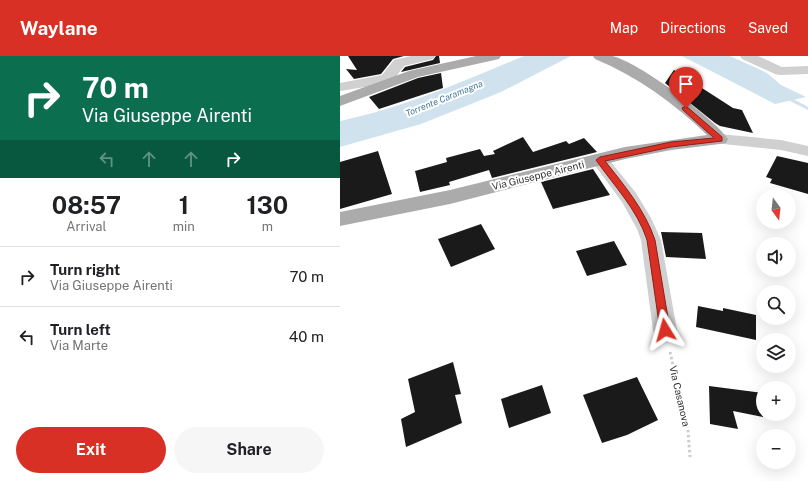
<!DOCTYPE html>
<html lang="en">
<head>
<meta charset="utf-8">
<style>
  body { margin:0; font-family:"Public Sans",sans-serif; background:#f6f6f6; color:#202124; height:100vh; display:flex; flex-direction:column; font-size:15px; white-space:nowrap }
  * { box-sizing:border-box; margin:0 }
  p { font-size:13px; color:#757577 }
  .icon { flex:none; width:22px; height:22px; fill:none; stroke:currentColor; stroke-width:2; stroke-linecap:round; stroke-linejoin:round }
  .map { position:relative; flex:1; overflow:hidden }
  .details { display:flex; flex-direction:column; background:#fff; width:340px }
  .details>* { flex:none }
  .banner { background:#0b6e4f; color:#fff; overflow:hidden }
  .needle { width:26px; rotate:165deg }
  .fabs { position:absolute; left:416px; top:133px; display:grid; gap:8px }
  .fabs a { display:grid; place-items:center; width:40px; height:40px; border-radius:50%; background:#fff; box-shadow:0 4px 16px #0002; font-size:20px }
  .pin { position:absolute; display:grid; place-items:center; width:34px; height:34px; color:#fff; margin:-41px -17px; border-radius:50% 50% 50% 0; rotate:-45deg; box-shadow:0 0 4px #0007 }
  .pin .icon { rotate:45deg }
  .me { position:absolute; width:44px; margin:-22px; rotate:352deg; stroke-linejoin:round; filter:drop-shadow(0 0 3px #0008) }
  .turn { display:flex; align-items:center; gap:14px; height:84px; padding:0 16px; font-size:18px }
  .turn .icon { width:52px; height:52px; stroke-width:2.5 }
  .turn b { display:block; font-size:28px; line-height:34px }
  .lanes { display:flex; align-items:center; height:38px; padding:0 16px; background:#0003; justify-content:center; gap:20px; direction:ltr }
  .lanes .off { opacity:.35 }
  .eta { display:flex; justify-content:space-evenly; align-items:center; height:68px; text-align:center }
  .eta b { font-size:24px; font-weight:700; line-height:28px }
  .action { display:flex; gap:8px; margin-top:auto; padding:8px 16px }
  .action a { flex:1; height:46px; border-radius:24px; background:#d93025; color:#fff; font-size:16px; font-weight:700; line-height:46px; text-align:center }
  .action a+a { background:#f6f6f6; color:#202124 }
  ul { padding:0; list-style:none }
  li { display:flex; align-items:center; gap:12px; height:60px; padding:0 16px; border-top:1px solid #e0e0e0 }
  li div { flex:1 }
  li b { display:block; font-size:15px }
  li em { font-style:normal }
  header { display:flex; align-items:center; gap:24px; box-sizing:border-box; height:56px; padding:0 20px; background:#d93025; color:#fff }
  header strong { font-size:19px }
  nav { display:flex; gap:22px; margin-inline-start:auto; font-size:14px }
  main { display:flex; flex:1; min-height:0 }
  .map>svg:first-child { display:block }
  .water { fill:#cfe2ee }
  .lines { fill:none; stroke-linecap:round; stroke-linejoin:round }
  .stream { fill:#cfe2ee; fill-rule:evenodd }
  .building { fill:#1a1a1a }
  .path { stroke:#cdcdcd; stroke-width:3; stroke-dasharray:2.5 2.5; stroke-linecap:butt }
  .minor { fill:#d0d0d0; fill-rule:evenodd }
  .major { fill:#ababab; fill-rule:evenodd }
  .route { fill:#d93025; stroke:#8d1f18 }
  .labels { text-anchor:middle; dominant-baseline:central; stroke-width:4; stroke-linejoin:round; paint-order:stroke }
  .far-water-label { font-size:9px; font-style:italic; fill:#3f7597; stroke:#fff }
  .street-label { font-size:10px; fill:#333; stroke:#fff }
</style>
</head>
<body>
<header>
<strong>Waylane</strong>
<nav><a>Map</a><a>Directions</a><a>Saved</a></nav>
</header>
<main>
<section class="details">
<div class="banner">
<div class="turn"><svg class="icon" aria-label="right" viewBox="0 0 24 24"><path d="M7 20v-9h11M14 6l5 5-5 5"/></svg><div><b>70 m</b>Via Giuseppe Airenti</div></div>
<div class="lanes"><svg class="icon off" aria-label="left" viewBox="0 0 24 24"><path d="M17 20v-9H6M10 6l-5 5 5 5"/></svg><svg class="icon off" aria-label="ahead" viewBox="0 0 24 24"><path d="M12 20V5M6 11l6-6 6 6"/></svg><svg class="icon off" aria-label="ahead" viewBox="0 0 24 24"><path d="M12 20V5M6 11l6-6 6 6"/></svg><svg class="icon" aria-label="right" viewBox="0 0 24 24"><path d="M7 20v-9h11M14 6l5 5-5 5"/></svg></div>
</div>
<div class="eta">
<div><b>08:57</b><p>Arrival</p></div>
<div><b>1</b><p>min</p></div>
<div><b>130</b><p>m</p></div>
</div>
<ul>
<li><svg class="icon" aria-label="right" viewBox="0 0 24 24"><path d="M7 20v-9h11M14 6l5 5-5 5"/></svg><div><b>Turn right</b><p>Via Giuseppe Airenti</p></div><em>70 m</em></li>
<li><svg class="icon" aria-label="left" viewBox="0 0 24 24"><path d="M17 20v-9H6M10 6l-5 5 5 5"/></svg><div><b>Turn left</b><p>Via Marte</p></div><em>40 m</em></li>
</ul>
<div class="action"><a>Exit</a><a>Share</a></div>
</section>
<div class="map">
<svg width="468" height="425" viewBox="0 0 468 425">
  <rect width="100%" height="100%" fill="#fff"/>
  <path class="water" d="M184,0H231L161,36L81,68L0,91V65C64,52 124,25 184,0Z
    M342,0H390L427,17L441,29L466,41L435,48Z"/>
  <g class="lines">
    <path class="stream" d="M442,39H446L468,51V54L442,41Z"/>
  </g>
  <path class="building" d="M8,0H64L53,3L41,18L14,23L6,13L17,14Z
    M96,0H99L100,7L61,16L65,11L93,4Z
    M334,14L393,52L402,54L413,77L380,70L375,67L325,27Z
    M101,17L103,32L39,53L29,41L78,22Z
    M183,81L193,96L226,85L229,88L244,82L257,96L152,122L149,114L109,126L110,129L80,136L75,115L107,106L106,102L140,93L144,100L155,98L153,95Z
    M38,95L52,138L0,153V106Z
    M437,100L468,107V138L430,127L432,123L426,121Z
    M253,113L270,139L213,153L201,126Z
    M141,168L155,193L111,211L98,183Z
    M321,176L362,177L366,203L326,201Z
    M274,185L287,209L247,220L236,195Z
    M358,250L383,255V252L416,259V284L356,271Z
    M113,306L121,338L115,339L122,367L66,391L61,363L75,356L68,323Z
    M297,321L318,364L287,379L262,387L243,339Z
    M202,329L211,357L169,372L161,343Z
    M369,330L423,337V361L393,355L398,373L370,368Z"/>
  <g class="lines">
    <path class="path" d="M330,296L348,375L350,401"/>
    <path class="minor" d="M71,0H95L93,3L64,10L55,22L57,26L55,29L50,30L44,28L0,35V27L42,19L54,4Z
      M400,0H418L442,11L468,10V18L440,19L435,18L402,3Z
      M380,78L441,84L468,90V100L441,94L374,87L372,83L374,79Z
      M260,98L266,100L296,137L311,162L321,184L337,274L334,282L325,285L316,282L313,274L301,184L297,173L282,146L251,104L254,100Z"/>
    <path class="major" d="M136,0H161L159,3L78,21L0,50V40L69,15Z
      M253,0C259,0 266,0 272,0C297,5 374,62 388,83L386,87L380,88L331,94L285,103L110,148L0,170V156L110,134L285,91L367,79C334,47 298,21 255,3Z"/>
  </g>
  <path class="route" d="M346,50L382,81V85L331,91L265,105C284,129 305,154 315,184L330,274L328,277L325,278L321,277L320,274L307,184C297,153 274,130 256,104L260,101L331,86L374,82L343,54L342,52Z"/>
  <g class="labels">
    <g class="far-water-label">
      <text transform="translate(104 42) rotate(-22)">Torrente Caramagna</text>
    </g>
    <g class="street-label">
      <text transform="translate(198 119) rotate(-14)">Via Giuseppe Airenti</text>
      <text transform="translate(340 340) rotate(77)">Via Casanova</text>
    </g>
  </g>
</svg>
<div class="fabs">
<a><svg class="needle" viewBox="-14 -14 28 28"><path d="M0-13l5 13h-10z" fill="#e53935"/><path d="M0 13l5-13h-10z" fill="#757577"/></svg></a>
<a><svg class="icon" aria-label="sound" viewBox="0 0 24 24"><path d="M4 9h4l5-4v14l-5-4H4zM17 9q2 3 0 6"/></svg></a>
<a><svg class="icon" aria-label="search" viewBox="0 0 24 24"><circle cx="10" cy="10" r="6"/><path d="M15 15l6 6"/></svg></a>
<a><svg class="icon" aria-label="layers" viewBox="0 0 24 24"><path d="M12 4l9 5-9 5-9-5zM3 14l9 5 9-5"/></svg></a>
<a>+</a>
<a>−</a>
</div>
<div class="pin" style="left:346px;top:52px;background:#d93025"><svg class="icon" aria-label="arrive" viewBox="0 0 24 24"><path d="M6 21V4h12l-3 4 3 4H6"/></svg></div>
<svg class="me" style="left:325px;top:274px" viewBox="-20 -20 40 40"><path d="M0-17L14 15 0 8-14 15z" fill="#d93025" stroke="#fff" stroke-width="4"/></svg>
</div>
</main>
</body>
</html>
